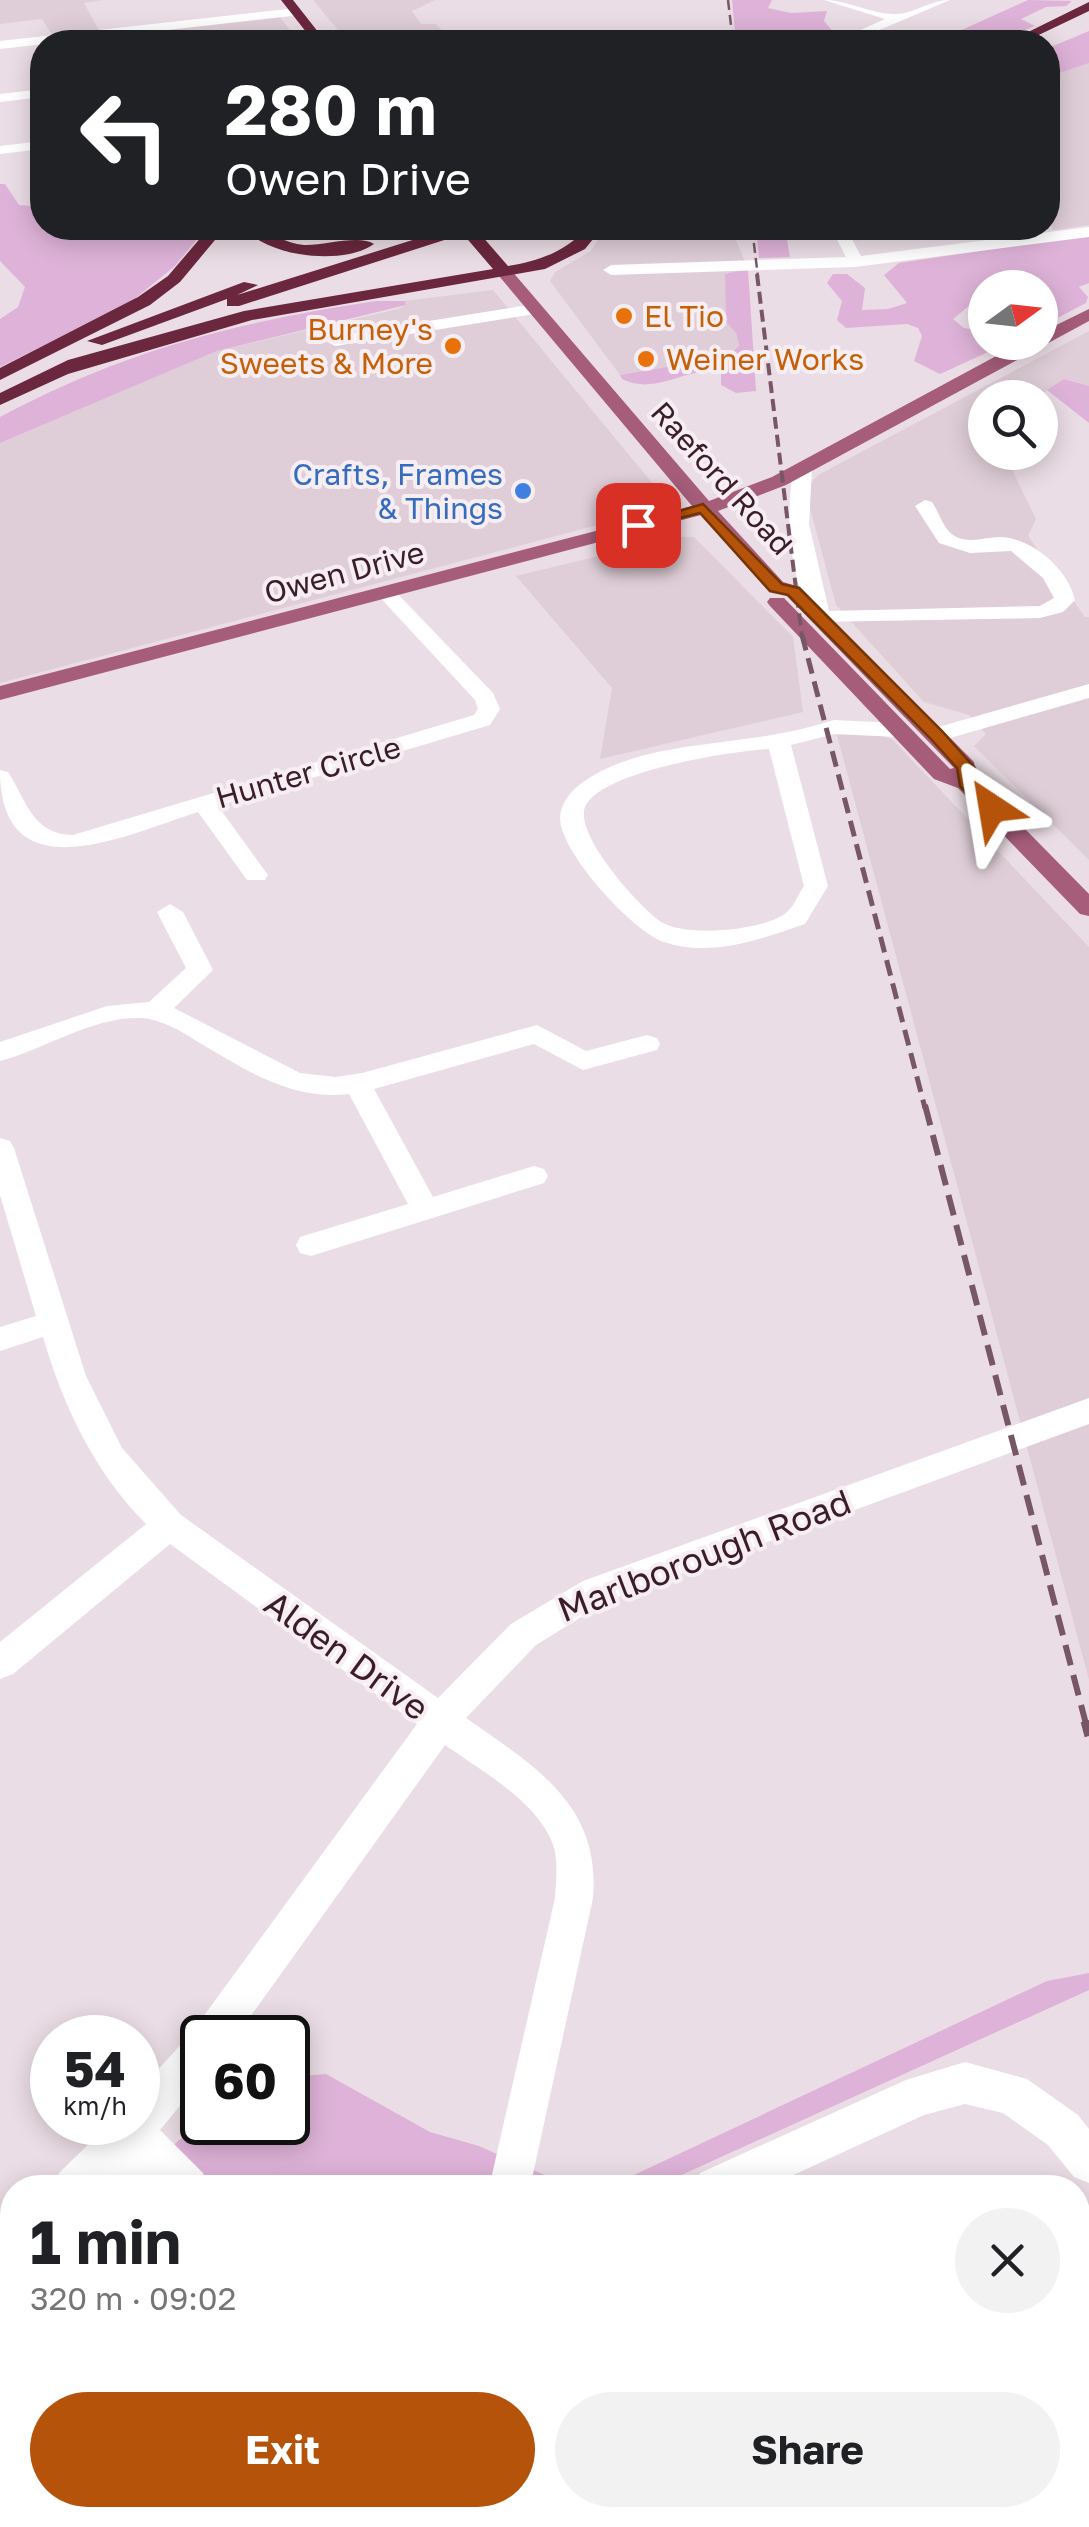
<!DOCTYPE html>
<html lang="en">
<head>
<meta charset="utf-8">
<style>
  body { margin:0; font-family:"Golos Text",sans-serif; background:#f2f2f2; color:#202124; height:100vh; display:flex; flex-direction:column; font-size:38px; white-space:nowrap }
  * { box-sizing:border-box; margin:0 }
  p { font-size:32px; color:#757577 }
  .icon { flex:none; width:55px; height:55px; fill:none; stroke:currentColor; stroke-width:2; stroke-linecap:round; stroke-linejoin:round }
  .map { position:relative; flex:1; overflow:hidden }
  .sheet { position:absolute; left:0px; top:2175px; width:1090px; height:352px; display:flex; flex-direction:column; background:#fff; border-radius:40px 40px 0 0; box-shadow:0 5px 25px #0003 }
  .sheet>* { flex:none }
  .guide { position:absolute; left:30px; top:30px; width:1030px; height:210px; border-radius:40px; box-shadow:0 5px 25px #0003; background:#202124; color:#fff; overflow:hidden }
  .needle { width:65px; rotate:75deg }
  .fabs { position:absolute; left:968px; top:270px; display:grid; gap:20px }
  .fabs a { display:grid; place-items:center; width:90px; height:90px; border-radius:50%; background:#fff; box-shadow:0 5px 25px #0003; font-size:50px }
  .speed { position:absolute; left:30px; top:2015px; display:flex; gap:20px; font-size:50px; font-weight:700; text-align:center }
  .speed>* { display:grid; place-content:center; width:130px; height:130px; border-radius:50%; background:#fff; box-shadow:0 5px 25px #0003; line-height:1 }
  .speed small { font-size:25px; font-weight:400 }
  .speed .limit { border:5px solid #111; border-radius:15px; background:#fff; color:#111 }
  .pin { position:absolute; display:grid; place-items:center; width:85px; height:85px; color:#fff; margin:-42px; border-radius:20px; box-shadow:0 5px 15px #0006 }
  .me { position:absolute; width:110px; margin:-55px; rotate:327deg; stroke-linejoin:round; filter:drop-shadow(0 0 8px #0008) }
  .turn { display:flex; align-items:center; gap:35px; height:210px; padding:0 30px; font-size:45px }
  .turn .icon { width:130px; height:130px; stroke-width:2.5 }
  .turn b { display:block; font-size:70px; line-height:85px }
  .round { display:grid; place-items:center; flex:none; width:105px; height:105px; border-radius:52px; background:#f2f2f2 }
  .summary { display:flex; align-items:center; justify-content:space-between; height:170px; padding:0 30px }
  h1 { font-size:60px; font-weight:700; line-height:75px }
  .cta { display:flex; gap:20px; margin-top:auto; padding:20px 30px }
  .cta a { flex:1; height:115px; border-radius:60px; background:#b45309; color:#fff; font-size:40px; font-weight:700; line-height:115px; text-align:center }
  .cta a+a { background:#f2f2f2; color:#202124 }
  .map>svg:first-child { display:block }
  .built { fill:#dfced7 }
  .green { fill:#dfb3d9 }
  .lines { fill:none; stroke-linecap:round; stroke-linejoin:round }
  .minor { fill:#fff; fill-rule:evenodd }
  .major { fill:#a55d79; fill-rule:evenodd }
  .highway { fill:#6a273d; fill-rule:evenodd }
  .rail-far4 { stroke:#785764; stroke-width:2.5; stroke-dasharray:10 5; stroke-linecap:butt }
  .rail-far3 { stroke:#785764; stroke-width:4; stroke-dasharray:12 6; stroke-linecap:butt }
  .rail-far2 { stroke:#785764; stroke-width:5; stroke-dasharray:16 8; stroke-linecap:butt }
  .rail-far1 { stroke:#785764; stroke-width:6; stroke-dasharray:21 10; stroke-linecap:butt }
  .rail { stroke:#785764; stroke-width:9; stroke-dasharray:28 14; stroke-linecap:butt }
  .route { fill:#b45309; stroke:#753606; stroke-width:2.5 }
  .food-dot { fill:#e8710a; stroke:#f7eef4; stroke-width:4 }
  .shop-dot { fill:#3f7fe0; stroke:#f7eef4; stroke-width:4 }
  .labels { text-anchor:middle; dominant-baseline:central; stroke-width:8; stroke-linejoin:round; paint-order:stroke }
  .far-food-label { font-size:30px; fill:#c56008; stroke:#f7eef4; text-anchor:start }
  .far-shop-label { font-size:30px; fill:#366cbe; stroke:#f7eef4; text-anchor:end }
  .far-street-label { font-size:30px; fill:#3b1d29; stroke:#f7eef4 }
  .street-label { font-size:35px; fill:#3b1d29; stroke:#f7eef4 }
</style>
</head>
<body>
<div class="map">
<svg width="1089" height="2527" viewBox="0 0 1089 2527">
  <rect width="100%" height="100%" fill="#ebdde5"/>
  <path class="built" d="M0,0H103L84,3L101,34L279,16L299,42H92L88,37L56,41L42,19L0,24Z
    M313,0H435L412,11L421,24H436L451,40L473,37L478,42H348Z
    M1089,63V225L1054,230L1048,223V77Z
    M658,228H731L748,269L726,322L736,333L739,347L727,357L686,367L620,375L550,281L555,272L591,251L604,230L609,236L646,239Z
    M493,290L667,501L658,509L0,683V443L217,351L398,309L406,305L405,301Z
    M1089,331V386L1065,379L1037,397L985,398V452L1004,453L1036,519L1028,536L1085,617H1089V860L974,746L986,734L969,715L924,702L836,605L805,490L818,475Z
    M677,537H694L793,637L803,712L600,759L612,688L516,576Z
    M868,730L893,740L1089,947V1680L837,735Z"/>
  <path class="green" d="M732,0H772L768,8L791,13L827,11L824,21L836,35L817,42H736Z
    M1028,0L1072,1L1066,6L1046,7L1021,19L1035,26L995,42H935Z
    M1089,31V63L1048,77V48Z
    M0,184H5L19,205L42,207V228H206L175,266L127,305L0,367V319L18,307L25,287L0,261Z
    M756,228H785L790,257L759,258Z
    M1089,235V283L1079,287L1088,297L1086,303L1040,327V311L1049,305L1047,293L1040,288H985V301L970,305L953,319L964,328L985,332V342L1008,343L940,374L914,361L922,336L918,328L907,324L846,328L837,320L842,301L827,283L833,274H847L865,288L862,310L888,309L907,303L884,275L899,263Z
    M748,269L756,391L736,393L721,385V371C685,367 657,396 622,379L620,375L727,357L739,346L736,333L726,322L725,274Z
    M376,301H405L406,305L217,351L0,443V417C125,350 237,322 376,301Z
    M1064,379L1089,386V423L1047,390Z
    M1089,1973V1990L655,2187H587L619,2182L1047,1981Z
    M326,2074L430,2132L479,2146L572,2187L125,2188L202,2120L288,2122V2077Z
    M12,2470V2515H307V2527H0V2484Z"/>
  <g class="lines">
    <path class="minor" d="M824,0C849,0 872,15 896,14C914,14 930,0 950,0L851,42H834L885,19Z
      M296,8L302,12L300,15L0,49V41Z
      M42,89V97L0,102V94Z
      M42,141V149L0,154V146Z
      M1089,227V237L855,267L611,275L603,270L611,265L846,257L831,228H846L861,256Z
      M535,304L541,305V313L335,346L326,341L335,336Z
      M803,462L812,468L809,524L829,611L1040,606L1054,598L1043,578L1011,551L970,553L939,543L915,506L925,500L932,502C939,512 943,528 953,535C968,545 984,537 1000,537C1032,538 1068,569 1075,600L1063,612L1040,618L814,622C790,579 784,516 794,468Z
      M385,586L392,588L493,693L500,709L490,725L218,806L268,875L265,880H247L198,812C128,834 0,897 0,770L8,772C26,800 33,835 73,835L474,715L478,709L475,700L375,592Z
      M1089,684V698L936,742L925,735L928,730Z
      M834,720L898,723L909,730L898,737L834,734L791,745L828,886L805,924C761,939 711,958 664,942C632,931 560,852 560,818C560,806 569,793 578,786C630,744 719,746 782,733C800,730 817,725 834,720ZM769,749L804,886C799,893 794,906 787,912C765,931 688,937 663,923C640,909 574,834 585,807C600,771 733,751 769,749Z
      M170,904L183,912L213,970L174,1008L300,1073L335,1077L362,1073L537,1025L586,1051L647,1035L657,1038L660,1044L657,1050L583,1070L534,1044L374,1089L433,1197L534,1166L544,1169L548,1176L544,1183L311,1256L300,1253L296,1245L300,1237L408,1204L349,1094C291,1101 246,1070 198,1042C181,1031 161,1019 141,1018C94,1016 45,1049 0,1061V1042L107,1006L149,1002L186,968L157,912Z
      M0,1138L10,1141L14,1148L86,1376L122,1448L181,1515L438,1698L511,1624L583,1581L1089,1398V1424L607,1601L536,1645L466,1718C534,1766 601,1804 593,1898L530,2188H494L491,2179L555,1898C556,1879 559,1860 552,1842C535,1800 480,1770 445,1745L235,2038H202V2079L160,2130L203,2173L209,2188H53L59,2173L111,2122H138V2092L192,2032L417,1724L170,1544L13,1674L0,1679V1642L146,1524C94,1471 64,1408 43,1337L0,1351V1327L36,1316L0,1195Z
      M965,2062L1027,2079L1078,2115L1089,2129V2183L1074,2177L1048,2145L1003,2113L965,2104L924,2115L765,2188H694L700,2173L906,2080Z
      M12,2221V2270L0,2275V2226Z
      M476,2515H524L525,2527H477Z"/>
    <path class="major" d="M499,270H511L709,501L772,477L1022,342H1040V333L1089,309V321L786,485L718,511L783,582L800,587L974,762L978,781L1089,894V916L1080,914L958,788L934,779L770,606L767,602L770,598H784L950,769L954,768L786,595L769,591L701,515L0,700V686L692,506L499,276Z"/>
    <path class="highway" d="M281,0H293L326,42H314Z
      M1089,2V11L1024,42H1008Z
      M209,228H225L180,282L150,305L0,380V368L138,297L168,276Z
      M244,228C266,227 281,243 304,245C323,246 359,234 374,244C343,266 269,257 244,228Z
      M451,228H475L508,266C538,261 566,252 586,228H602L585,249L545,269L252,320L68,374L0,405V393L68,360L244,311L493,269L463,234L239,306H227V299L102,345L87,341L244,282L258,285L237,295Z"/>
    <path class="rail-far4" d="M728,0L733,42
      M752,228L758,277"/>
    <path class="rail-far3" d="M757,274L802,637"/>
    <path class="rail-far2" d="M802,635L925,1108"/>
    <path class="rail-far1" d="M925,1105L1086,1724"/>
    <path class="rail" d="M1085,1721L1089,1736"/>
  </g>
  <path class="route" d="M703,504L782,584L799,588L942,731L975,768V781L998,805V812H985L960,786L957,768L930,738L788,595L770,591L700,513L638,529L631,525Z"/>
  <g class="food-dot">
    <circle cx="624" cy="316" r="10"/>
    <circle cx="453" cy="346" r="10"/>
    <circle cx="646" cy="359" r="10"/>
  </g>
  <circle class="shop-dot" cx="523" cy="491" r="10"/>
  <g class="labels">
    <g class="far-food-label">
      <text x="644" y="316">El Tio</text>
      <text x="433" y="329" text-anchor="end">Burney's<tspan x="433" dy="34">Sweets &amp; More</tspan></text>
      <text x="666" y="359">Weiner Works</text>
    </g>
    <g class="far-shop-label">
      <text x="503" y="474">Crafts, Frames<tspan x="503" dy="34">&amp; Things</tspan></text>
    </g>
    <g class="far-street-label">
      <text transform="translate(722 478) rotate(48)">Raeford Road</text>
      <text transform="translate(344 572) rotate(-15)">Owen Drive</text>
      <text transform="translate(308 772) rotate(-16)">Hunter Circle</text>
    </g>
    <g class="street-label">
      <text transform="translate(704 1555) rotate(-21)">Marlborough Road</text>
      <text transform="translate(347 1655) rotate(36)">Alden Drive</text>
    </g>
  </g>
</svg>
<div class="fabs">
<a><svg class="needle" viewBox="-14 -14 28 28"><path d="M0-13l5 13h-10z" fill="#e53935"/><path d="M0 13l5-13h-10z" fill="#757577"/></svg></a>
<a><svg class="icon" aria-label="search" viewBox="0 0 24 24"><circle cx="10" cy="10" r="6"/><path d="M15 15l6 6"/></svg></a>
</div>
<div class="speed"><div>54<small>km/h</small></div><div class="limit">60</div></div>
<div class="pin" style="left:638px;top:525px;background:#d93025"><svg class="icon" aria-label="arrive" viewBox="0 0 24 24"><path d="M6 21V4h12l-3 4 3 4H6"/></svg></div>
<svg class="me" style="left:992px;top:808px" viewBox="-20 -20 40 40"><path d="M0-17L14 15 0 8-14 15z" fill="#b45309" stroke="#fff" stroke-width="4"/></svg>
<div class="guide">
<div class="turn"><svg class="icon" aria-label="left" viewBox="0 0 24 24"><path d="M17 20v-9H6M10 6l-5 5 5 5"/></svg><div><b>280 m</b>Owen Drive</div></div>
</div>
<section class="sheet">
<div class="summary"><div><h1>1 min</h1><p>320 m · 09:02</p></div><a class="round"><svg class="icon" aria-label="close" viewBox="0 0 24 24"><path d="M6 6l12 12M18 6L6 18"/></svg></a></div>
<div class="cta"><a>Exit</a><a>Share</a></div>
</section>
</div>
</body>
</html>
